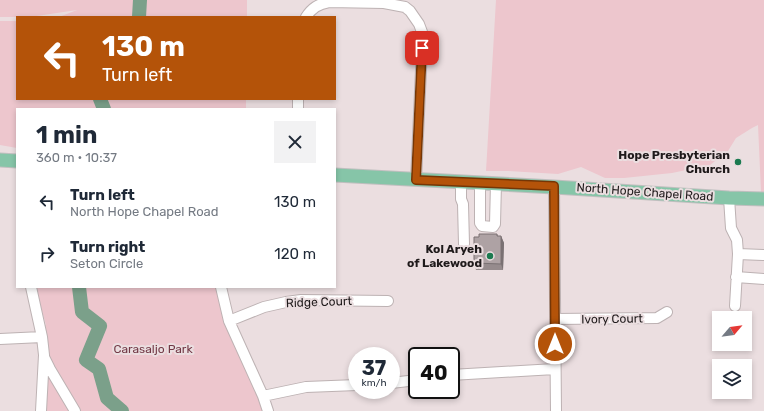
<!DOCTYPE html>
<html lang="en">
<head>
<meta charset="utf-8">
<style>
  body { margin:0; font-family:Rubik,sans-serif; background:#f2f2f3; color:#1f2937; height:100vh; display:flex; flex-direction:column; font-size:15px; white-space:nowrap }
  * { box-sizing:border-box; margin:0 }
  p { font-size:13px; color:#747a83 }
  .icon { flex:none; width:22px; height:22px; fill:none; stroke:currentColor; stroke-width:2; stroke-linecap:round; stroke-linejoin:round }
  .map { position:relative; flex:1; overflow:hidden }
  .side { position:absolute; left:16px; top:108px; width:320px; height:180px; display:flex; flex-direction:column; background:#fff; border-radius:0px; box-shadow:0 2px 6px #0003 }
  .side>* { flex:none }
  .hud { position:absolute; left:16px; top:16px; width:320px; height:84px; border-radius:0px; box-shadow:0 2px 6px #0003; background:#b45309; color:#fff; overflow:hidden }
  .needle { width:26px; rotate:61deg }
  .buttons { position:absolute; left:712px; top:311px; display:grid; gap:8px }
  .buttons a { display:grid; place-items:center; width:40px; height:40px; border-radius:0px; background:#fff; box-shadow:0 2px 6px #0003; font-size:20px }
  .speed { position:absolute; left:348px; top:347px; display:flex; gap:8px; font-size:20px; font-weight:700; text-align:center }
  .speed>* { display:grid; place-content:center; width:52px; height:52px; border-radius:50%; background:#fff; box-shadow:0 2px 6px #0003; line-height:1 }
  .speed small { font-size:10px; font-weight:400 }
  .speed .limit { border:2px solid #111; border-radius:6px; background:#fff; color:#111 }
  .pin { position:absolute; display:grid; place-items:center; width:34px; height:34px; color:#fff; margin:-17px; border-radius:8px; box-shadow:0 2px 6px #0006 }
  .me { position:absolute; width:44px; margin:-22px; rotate:0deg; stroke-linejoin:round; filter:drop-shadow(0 0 3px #0008) }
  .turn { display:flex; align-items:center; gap:14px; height:84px; padding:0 20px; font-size:18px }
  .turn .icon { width:52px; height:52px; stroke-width:2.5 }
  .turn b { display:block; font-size:28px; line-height:34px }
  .round { display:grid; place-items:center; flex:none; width:42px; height:42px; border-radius:0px; background:#f2f2f3 }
  .summary { display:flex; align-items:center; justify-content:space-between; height:68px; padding:0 20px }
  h1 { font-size:24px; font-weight:700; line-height:30px }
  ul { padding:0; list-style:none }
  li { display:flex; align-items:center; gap:12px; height:52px; padding:0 20px }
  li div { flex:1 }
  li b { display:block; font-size:15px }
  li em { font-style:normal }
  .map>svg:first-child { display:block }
  .green { fill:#edc6cd }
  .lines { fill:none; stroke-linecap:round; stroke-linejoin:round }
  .river { stroke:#7ba08a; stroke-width:14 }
  .minor-casing { stroke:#bdb2b3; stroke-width:12 }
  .major-casing { stroke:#c0bfbf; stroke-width:15 }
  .minor { stroke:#fff; stroke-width:10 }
  .major { stroke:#86c5a8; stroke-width:13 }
  .wall { fill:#968b8d }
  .shaded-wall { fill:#7a7173 }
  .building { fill:#aea2a4; stroke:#7a7173 }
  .route-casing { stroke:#753606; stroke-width:10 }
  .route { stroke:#b45309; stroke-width:7 }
  .poi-dot { fill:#1b7a50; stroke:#ebdee0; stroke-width:1.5 }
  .labels { text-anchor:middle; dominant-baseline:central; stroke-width:4; stroke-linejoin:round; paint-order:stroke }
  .poi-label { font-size:12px; font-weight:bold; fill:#1f1a1b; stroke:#ebdee0; text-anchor:end }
  .street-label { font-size:12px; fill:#1f1a1b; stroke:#ebdee0 }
  .park-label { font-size:12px; fill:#723845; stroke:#ebdee0 }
</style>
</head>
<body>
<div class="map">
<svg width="764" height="411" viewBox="0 0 764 411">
  <rect width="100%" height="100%" fill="#ebdee0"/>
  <path class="green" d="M0,0H247V17H59L77,10L30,17H0Z
    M496,0H764V192H761L758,125L752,128L736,138L728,151L710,165L672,173L624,178H605L581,167L558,174L508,171H486Z
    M0,21H17V99H246V109H17V148L0,145Z
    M37,287H221L268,411H41L40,323L46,325L39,300Z"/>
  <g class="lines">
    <path class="river" d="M139,17L140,0
      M100,99L104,109
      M79,287L82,312L100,326L86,360L99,369L107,398L122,411"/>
    <g class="minor-casing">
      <path id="minor" d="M306,17C312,8 318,4 329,2L384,3L405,7L410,11L419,24L422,32V48L416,180
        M298,109V99
        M461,182V199L463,204L464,244
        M480,183V223L482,226L493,227L495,224L496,183
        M554,187L556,411
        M729,198L731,228L737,240L738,254L735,306
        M738,254L763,255
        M736,277L764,279
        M31,287L42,337L44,355L41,411
        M221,287L229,321L263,396L268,411
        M555,319L657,318L667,312
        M229,321L264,307L286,302L301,300L388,301
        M0,339L42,337
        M44,357L50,369L75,411
        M451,375L555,369
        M391,383L417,380
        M263,396L306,387L357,385"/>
    </g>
    <g class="major-casing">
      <path id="major" d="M0,160L17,161
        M335,175L554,187L729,198L764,199"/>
    </g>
    <use href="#minor" class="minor"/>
    <use href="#major" class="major"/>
  </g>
  <path class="wall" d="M497,234L498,236H501L504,243L503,270H476L474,263L479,237Z"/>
  <path class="shaded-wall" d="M501,236L504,243L503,270L501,264Z"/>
  <path class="building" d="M479,234H497V236H501V264L474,263V237H479Z"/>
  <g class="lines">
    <g class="route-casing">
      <path id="route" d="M422,48L416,180L554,186L555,344"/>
    </g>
    <use href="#route" class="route"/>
  </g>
  <g class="poi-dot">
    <circle cx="738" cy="162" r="4"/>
    <circle cx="490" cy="256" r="4"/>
  </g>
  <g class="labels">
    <g class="poi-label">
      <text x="730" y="155">Hope Presbyterian<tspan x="730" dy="14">Church</tspan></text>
      <text x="482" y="249">Kol Aryeh<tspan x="482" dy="14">of Lakewood</tspan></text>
    </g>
    <g class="street-label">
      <text transform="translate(645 192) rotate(4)">North Hope Chapel Road</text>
      <text transform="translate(319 302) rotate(-2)">Ridge Court</text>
      <text transform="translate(612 319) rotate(-1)">Ivory Court</text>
    </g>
    <g class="park-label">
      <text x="153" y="349">Carasaljo Park</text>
    </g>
  </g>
</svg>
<div class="buttons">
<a><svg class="needle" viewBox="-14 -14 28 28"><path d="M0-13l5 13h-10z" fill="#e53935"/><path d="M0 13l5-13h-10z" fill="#747a83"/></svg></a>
<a><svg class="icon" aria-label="layers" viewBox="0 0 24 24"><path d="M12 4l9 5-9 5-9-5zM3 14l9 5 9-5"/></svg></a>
</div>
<div class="speed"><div>37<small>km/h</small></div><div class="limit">40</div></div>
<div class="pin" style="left:422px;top:48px;background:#d93025"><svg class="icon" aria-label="arrive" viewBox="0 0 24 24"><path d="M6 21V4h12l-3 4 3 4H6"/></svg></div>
<svg class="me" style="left:555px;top:344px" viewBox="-20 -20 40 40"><circle r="17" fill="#b45309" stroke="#fff" stroke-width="3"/><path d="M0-11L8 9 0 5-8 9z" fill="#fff"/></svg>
<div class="hud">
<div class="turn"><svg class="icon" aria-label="left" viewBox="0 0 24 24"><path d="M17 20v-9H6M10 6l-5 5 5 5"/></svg><div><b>130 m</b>Turn left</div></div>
</div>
<section class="side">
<div class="summary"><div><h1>1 min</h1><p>360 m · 10:37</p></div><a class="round"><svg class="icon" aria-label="close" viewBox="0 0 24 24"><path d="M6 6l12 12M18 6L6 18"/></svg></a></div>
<ul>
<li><svg class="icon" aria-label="left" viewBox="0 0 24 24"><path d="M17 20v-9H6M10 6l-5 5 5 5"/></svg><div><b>Turn left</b><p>North Hope Chapel Road</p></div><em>130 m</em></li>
<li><svg class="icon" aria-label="right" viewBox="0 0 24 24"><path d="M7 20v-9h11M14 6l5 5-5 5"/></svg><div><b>Turn right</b><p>Seton Circle</p></div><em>120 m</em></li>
</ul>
</section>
</div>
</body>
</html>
